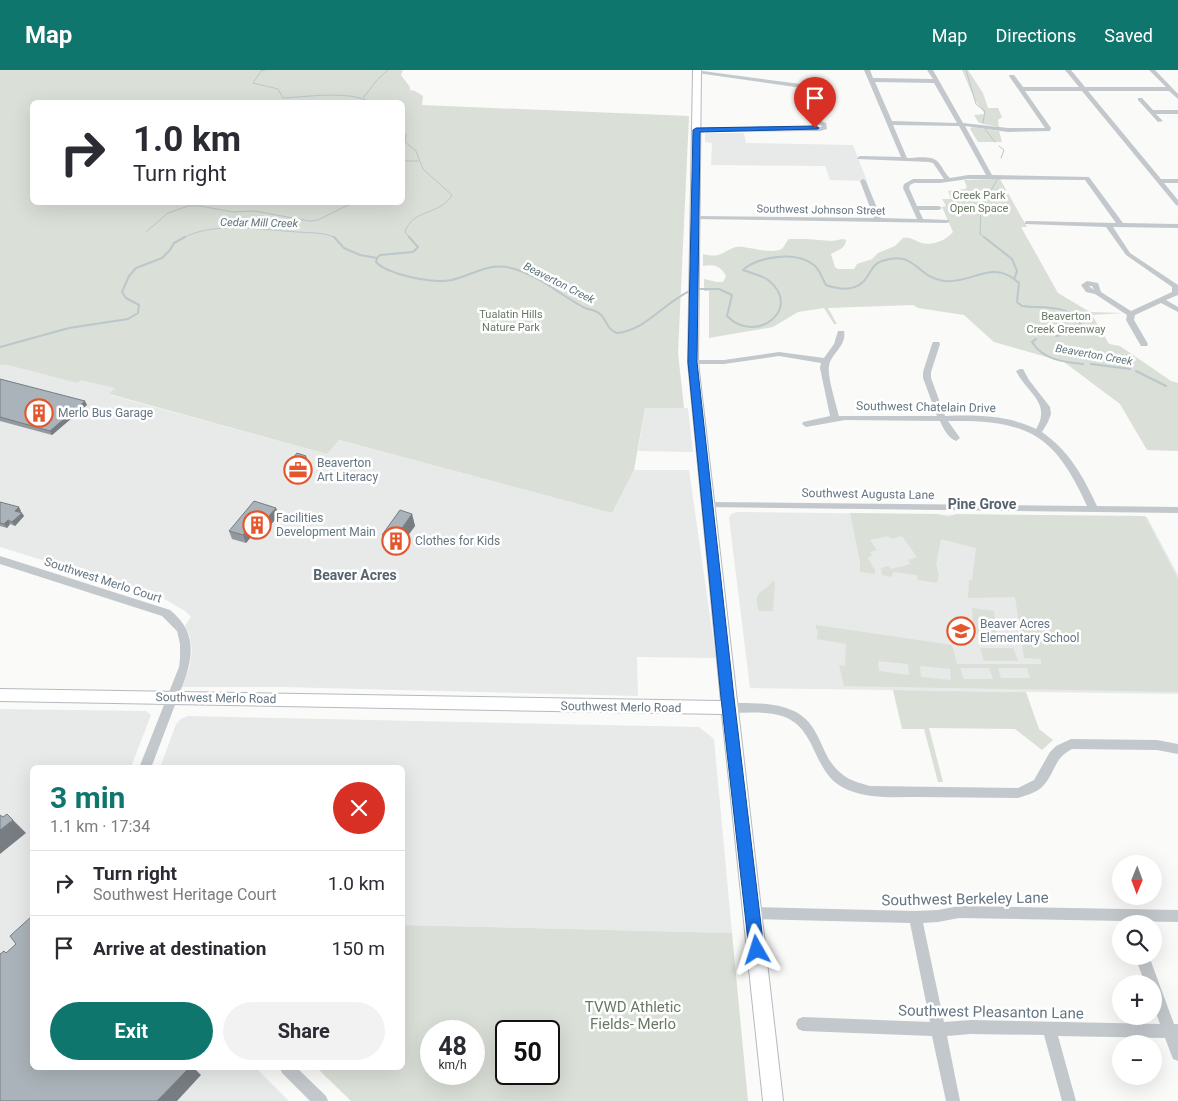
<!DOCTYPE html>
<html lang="en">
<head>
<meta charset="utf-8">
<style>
  body { margin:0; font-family:Roboto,sans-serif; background:#f2f2f3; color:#2b2b33; height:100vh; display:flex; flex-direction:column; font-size:19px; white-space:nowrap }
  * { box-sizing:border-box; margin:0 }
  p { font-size:16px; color:#7c7c81 }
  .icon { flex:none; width:28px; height:28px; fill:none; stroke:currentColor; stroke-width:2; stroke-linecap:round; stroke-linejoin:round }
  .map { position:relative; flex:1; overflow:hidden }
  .panel { position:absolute; left:30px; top:695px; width:375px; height:305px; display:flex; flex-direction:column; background:#fff; border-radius:8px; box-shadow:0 5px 20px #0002 }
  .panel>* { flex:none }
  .hud { position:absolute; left:30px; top:30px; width:375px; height:105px; border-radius:8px; box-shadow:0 5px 20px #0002; background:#fff; color:#2b2b33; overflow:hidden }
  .needle { width:32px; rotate:181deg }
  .controls { position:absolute; left:1112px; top:785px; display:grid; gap:10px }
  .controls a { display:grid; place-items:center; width:50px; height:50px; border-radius:50%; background:#fff; box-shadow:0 5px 20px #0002; font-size:25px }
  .speed { position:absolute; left:420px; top:950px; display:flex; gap:10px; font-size:25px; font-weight:700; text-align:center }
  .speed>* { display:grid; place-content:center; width:65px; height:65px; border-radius:50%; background:#fff; box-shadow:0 5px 20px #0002; line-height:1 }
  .speed small { font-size:12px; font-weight:400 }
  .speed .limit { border:2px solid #111; border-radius:8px; background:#fff; color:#111 }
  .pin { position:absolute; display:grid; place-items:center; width:42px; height:42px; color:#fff; margin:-51px -21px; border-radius:50% 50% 50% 0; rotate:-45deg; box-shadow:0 0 5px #0007 }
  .pin .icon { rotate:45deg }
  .me { position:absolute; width:55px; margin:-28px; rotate:354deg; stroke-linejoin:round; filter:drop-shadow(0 0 4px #0008) }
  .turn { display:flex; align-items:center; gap:18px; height:105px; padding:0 20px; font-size:22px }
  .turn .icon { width:65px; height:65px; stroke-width:2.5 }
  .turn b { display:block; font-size:35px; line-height:42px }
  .round { display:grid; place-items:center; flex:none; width:52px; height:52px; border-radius:26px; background:#f2f2f3 }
  .head { display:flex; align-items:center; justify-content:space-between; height:85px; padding:0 20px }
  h1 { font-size:30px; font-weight:700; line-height:38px; color:#0f766e }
  .action { display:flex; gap:10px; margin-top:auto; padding:10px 20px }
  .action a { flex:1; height:58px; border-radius:30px; background:#0f766e; color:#fff; font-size:20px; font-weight:700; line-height:58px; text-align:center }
  .action a+a { background:#f2f2f3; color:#2b2b33 }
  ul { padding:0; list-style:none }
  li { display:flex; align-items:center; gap:15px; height:65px; padding:0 20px; border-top:1px solid #e1e1e2 }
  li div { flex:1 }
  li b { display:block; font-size:19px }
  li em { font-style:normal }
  header { display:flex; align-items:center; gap:30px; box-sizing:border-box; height:70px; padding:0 25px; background:#0f766e; color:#fff }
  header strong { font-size:24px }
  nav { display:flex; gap:28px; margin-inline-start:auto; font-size:18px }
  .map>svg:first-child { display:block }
  .built { fill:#e8e9e9 }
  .green { fill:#dadfd7; fill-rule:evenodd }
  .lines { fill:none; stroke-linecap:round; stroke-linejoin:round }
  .stream-far1 { stroke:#bbc7cb; stroke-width:1 }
  .stream { stroke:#bbc7cb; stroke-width:2 }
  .secondary-casing { stroke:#b3babf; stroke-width:2 }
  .street { fill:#c3c8cc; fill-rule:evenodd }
  .secondary { fill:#fff; fill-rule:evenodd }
  .wall { fill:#929a9f }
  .shaded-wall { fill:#777d82 }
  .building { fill:#aab3b9; stroke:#777d82 }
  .route { fill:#1a73e8; stroke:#114b97 }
  .labels { text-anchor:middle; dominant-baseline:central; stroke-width:5; stroke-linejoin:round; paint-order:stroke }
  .far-park-label { font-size:11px; fill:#687a64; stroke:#fff }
  .far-street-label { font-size:11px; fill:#657683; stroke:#fff }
  .far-water-label { font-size:11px; font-style:italic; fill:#60757c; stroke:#fff }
  .street-label { font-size:12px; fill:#657683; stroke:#fff }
  .poi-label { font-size:12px; fill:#657683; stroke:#fff; text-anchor:start }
  .neighbourhood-label { font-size:14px; font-weight:bold; fill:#57646e; stroke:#fff }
  .near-street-label { font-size:15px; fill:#657683; stroke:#fff }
  .near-park-label { font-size:15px; fill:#687a64; stroke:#fff }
</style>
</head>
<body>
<header>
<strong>Map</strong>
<nav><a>Map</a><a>Directions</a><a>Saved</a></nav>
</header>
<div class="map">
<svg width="1178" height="1031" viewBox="0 0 1178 1031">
  <rect width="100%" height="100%" fill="#fafaf8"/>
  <path class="built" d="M705,63H744L746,73L853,75L867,111L830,110L825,96L711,95L712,73L705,72Z
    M0,280L123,312L110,325L327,384L338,370L612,443L634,400H689L716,588L637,587L638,626L282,617H182L190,595L192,581L190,567L185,556L191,547L185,541L161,527L0,477Z
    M645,338H688L693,382L638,381Z
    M737,442L1147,447L1178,505V624L750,618L729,448L731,444Z
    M0,639L146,641L151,645L131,697L32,698V998H256L289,1031H0Z
    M188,646L699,657L714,669L732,863L403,855L402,698H160L176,654L181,649Z"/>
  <path class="green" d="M0,0H403L401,5L410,17V20L415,21L423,26L422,35L689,46L678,283L684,338H645L634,400L612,443L339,370L327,384L109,324L115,318L81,310L78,313L8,295H0ZM32,32H402V132H32Z
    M962,0H968L983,23L988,38H998L1002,47L998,50L999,57L979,53L974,45L985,44L975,30Z
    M972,57L999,61L1002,72H978L970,59Z
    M1000,109L1027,157H1021L1058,223L1090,242L1123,243L1092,245L1109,274L1120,276L1171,311L1178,313V381L1147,380L1120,334L1064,292L994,272L964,245L918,238L913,235L828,238L837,254H834L824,238L798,242L773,257L709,268V221H704V209L717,212H723L726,206C721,196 714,194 703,196V184C722,189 722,181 736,177C745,175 767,184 779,180C784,179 785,173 789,169H806L832,171L843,169L846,170C846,178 837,181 831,184L835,197L838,199H854L857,194L872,189L878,183L895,176L903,168C911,167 913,170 919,172C931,177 945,171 953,162L942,137L946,136L942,129H951L948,121L965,119L967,117L964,110Z
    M850,443L937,444L949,447L956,444L1145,446L1178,509V622L844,616L839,595L845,596L846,574L817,569L818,560L816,559V555L952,575L957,594H1041V589L1024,588L1015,527L968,528L969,510H972L976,478L941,469L936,494L939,505L937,513L918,510L917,505L893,502L892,507L882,505L881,498L888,496L891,499L911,494L908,490L917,487L902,466L891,469L888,466L870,470L877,480L870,482L872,486L867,487L875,500V504L860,502V491ZM878,591L908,594L909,605L879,601ZM920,596L950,599L951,610L921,607ZM960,598H989L993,609H964ZM998,598H1027L1030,608H1001Z
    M773,511L775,512L773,541H759C752,521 763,524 773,511Z
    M972,538L994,541L997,567L974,564Z
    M980,578H1013L1018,591H984Z
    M893,620L1026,622L1039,659L1053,670L1042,680L1015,659L929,658L943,712H938L924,659H902Z
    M403,855L732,863L748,1031H351L317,998H402ZM474,961V1004H431V961ZM549,961V1004H506V961Z"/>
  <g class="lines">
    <path class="stream-far1" d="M265,0L261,1L253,13L278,19L283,28C307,27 349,20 370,32
      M966,0L976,34L985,41L983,53
      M363,28L377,10L388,0
      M402,59L406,65L405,72L416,81L423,99L452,125C441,145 412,139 405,162L410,168
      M985,59L995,72
      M999,76L1004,80L1001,88
      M402,91H418
      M146,162L168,143L188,136H200L233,142L255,141L309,151L318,150L348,135L372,132
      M183,168C213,151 264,160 298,162C311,163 324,162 336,168
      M985,168L980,164L981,138L997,110"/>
    <path class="stream" d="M334,167L344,178L360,185L377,188L380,185L413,182L418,177L409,167
      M984,167L1012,189L1017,201L1015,207
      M377,188L376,192C382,199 391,201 399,204C416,209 435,213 452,210C472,205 490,192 511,198C539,205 560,225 585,238C590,240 596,240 600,244C607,250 607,260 617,263C647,260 665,231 692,220
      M697,219H719L732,225L727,246C756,276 804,238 768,210C761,205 751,203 743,200C759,186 796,181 814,195C820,200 822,208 826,215C840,220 858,222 867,207C872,200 873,194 882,191C915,179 917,208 944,211C973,214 992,188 1019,213L1017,232L1022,236C1044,239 1072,233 1082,257L1078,261L1056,266
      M1036,269L1032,272C1043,290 1064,292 1083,294
      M0,277L69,258L128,249L138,243L139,235L126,228L122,222L129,206L136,198L162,188L170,180L174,173L185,167
      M1091,294L1130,299
      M1136,301L1166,316"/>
    <g class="secondary-casing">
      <path id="secondary" d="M693,0H701L698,292L783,1031H763L722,644L0,631V619L721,631L688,292Z"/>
    </g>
    <path class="street" d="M695,0L823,17L826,19L823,21L697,3Z
      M864,0H870L873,8L933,9L927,0H933L963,53L1008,58H1045L1009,6L1010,5H1014L1023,17H1079L1065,0H1071L1085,17H1166L1149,0H1155L1178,24V29L1169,21H1088L1161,109H1178V113H1164L1178,130V136L1176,135L1082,21H1025L1051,58L1050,61L1008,62L965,56L992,105L1089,107L1123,153L1178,154V158L1113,157L1130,183L1178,215V225L1166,230L1178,237V242L1161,233L1135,245L1134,250L1148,274L1147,276H1141L1126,250L1127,245L1095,224L1086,222L1081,215L1087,211L1098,213L1101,222L1131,241L1172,222V217L1126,185L1106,157L1025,154V152L1027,151L1116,153L1085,110L968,109L940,113H914L910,115L909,118L917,136H939L942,138L939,140H919L923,149L949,150V152L947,153L694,149V147L696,146L874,148L860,111L863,109L866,111L881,148L917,149L903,118L904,114L913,109H944L933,93L929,92L858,89L857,88L860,86L901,87ZM875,12L934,13L957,53L892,51ZM893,55L959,56L986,105H968L950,108C944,103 942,95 937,91C931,85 915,88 907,88ZM1089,216H1092L1094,220Z
      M1138,28H1142L1153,40H1178V44H1156L1163,51L1158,52L1138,30Z
      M818,50L826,53L827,59L820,61L696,62L693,60L696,58L812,56V52ZM817,54L821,55L822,57H818Z
      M838,261H844C847,276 831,283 829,296C827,305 836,334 839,346H937L923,308V302L932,274L933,272H939L940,274L931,302V308L945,346C975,345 1008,345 1036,359C1052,333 1027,323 1016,301L1020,299H1023L1029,310L1050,337L1051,344L1048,352L1042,362C1069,381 1083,406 1097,436L1178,437V443L704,437L702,435L704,433L707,432L1087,436C1054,363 1027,350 948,351L960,368L956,371C948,368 943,358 940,351L845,350L806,357L802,354L803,352L830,346L820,298L821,293L779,286L724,294H693L689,292L693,290H724L779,282L824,288L834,274Z
      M0,486L170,540C205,568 188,601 175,635C167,656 159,677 151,698H139L179,597L180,589V574L177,561L162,546L0,494Z
      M729,633C751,633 774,632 794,641C823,655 819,687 842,704C850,711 860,713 870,716L1018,718L1034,710L1050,682L1056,676L1071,669L1157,670L1178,674V684L1157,680L1072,679C1053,689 1056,702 1043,716C1036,723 1027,725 1018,728C985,728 952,727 919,727C895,727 870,729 848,720C811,705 819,658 782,646C765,641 746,643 729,643L725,641L723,638L725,635Z
      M959,836L1178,840V852L959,848L938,852L923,853L944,952L971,950L1160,954L1154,937V914H1145L1135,886H1149L1174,954H1178V991L1173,989L1165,968L1058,966L1076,1031H1062L1044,965L971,964L947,966L960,1031H946L932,966L803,961L798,959L796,954L798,949L803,947L930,952L910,853L753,849L748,848L746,843L748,838L753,837L915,841L938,840Z
      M280,998H297L326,1026L328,1031H310L282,1003Z"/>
    <use href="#secondary" class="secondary"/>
  </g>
  <path class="wall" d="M0,309L87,335L52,365L0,351Z
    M309,393L296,409L286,406L284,398Z
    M0,432L21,441L20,442L24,446L15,456L10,454L7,458L0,456Z
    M276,438L279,445L263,464L255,462L246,473L232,469L229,461Z
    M412,444L415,456L397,480L384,476L382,465Z"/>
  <path class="shaded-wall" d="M85,331L87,335L52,365L50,361Z
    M306,386L309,393L296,409L293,401Z
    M19,437L21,441L18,444L15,441Z
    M276,438L279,445L263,464L260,456Z
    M22,443L24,446L15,456L12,452Z
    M412,444L415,456L397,480L395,468Z
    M8,450L10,454L7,458L4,454Z
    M252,454L255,462L246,473L243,465Z
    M13,750L26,763L0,784V760Z
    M189,998H194L201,1005L177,1031H157Z"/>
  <path class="building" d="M0,309L85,331L50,361L0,347Z
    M297,383L306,386L293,401L284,398Z
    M254,431L276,438L260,456L252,454L243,465L229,461Z
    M0,432L19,437L15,441L22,443L12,452L8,450L4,454L0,453Z
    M400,440L412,444L395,468L382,465Z
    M7,744L13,750L0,760V745L3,747Z
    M32,846V998H189L157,1031H0V884L4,881L6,883L16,874L10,866Z"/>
  <path class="route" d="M815,56L819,58L818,59L700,62L697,292L734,628L764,880L762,886L757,888L751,886L749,880L721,628L688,292L693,60L696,58Z"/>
  <defs>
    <g id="building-ring" transform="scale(1.4375)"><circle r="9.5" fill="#fff" stroke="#e4572e" stroke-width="1.5"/><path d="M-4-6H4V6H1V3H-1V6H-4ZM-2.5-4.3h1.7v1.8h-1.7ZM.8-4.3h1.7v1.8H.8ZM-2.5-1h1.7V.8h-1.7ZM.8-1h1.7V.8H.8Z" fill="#e4572e"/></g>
    <g id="office-ring" transform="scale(1.4375)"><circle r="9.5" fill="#fff" stroke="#e4572e" stroke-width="1.5"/><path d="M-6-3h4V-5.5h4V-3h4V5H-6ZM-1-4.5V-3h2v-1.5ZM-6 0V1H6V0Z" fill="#e4572e"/></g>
    <g id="school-ring" transform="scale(1.4375)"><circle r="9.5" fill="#fff" stroke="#e4572e" stroke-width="1.5"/><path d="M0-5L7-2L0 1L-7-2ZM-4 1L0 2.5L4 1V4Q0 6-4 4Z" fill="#e4572e"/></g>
  </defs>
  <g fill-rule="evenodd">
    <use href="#building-ring" x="39" y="343"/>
    <use href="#office-ring" x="298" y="400"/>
    <use href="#building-ring" x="257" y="455"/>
    <use href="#building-ring" x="396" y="471"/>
    <use href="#school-ring" x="961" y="561"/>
  </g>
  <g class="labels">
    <g class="far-park-label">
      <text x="979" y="125">Creek Park<tspan x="979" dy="13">Open Space</tspan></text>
      <text x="511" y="244">Tualatin Hills<tspan x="511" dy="13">Nature Park</tspan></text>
      <text x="1066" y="246">Beaverton<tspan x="1066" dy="13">Creek Greenway</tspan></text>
    </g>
    <g class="far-street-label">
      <text transform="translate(821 140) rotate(1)">Southwest Johnson Street</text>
    </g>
    <g class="far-water-label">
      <text transform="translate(259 153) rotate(1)">Cedar Mill Creek</text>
      <text transform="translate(559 213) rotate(27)">Beaverton Creek</text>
      <text transform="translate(1094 285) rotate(10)">Beaverton Creek</text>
    </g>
    <g class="street-label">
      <text transform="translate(926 337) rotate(1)">Southwest Chatelain Drive</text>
      <text transform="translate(868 424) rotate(1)">Southwest Augusta Lane</text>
      <text transform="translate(103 510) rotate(18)">Southwest Merlo Court</text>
      <text transform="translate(216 628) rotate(1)">Southwest Merlo Road</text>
      <text transform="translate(621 637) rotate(1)">Southwest Merlo Road</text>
    </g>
    <g class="poi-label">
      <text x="58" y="343">Merlo Bus Garage</text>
      <text x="317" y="393">Beaverton<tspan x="317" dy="14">Art Literacy</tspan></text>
      <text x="276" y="448">Facilities<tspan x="276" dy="14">Development Main</tspan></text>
      <text x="415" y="471">Clothes for Kids</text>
      <text x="980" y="554">Beaver Acres<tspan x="980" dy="14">Elementary School</tspan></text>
    </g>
    <g class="neighbourhood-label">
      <text x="982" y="434">Pine Grove</text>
      <text x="355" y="505">Beaver Acres</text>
    </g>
    <g class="near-street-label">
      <text transform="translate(965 829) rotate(-1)">Southwest Berkeley Lane</text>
      <text transform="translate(991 942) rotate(1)">Southwest Pleasanton Lane</text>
    </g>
    <g class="near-park-label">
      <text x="633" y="937">TVWD Athletic<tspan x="633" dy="17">Fields- Merlo</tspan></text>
    </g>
  </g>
</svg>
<div class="controls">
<a><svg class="needle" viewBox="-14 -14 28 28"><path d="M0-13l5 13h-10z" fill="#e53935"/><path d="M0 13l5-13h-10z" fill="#7c7c81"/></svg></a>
<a><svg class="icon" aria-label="search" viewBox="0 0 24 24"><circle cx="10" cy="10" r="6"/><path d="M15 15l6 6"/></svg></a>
<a>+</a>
<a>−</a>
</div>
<div class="speed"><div>48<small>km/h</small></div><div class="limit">50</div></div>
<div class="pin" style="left:815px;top:58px;background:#d93025"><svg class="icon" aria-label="arrive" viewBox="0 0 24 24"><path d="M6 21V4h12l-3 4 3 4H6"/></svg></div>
<svg class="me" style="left:757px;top:880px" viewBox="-20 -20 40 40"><path d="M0-17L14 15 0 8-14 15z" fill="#1a73e8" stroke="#fff" stroke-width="4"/></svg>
<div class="hud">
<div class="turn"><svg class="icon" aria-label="right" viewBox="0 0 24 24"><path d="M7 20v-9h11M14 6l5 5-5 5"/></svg><div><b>1.0 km</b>Turn right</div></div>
</div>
<section class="panel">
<div class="head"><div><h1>3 min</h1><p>1.1 km · 17:34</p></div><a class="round" style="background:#d93025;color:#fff"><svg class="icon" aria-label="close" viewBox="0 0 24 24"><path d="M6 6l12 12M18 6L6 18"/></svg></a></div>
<ul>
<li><svg class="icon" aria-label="right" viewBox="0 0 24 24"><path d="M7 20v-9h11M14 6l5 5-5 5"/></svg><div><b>Turn right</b><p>Southwest Heritage Court</p></div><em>1.0 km</em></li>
<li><svg class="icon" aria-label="arrive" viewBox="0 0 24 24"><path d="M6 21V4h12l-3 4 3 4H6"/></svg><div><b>Arrive at destination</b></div><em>150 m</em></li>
</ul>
<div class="action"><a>Exit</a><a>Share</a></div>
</section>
</div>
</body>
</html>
